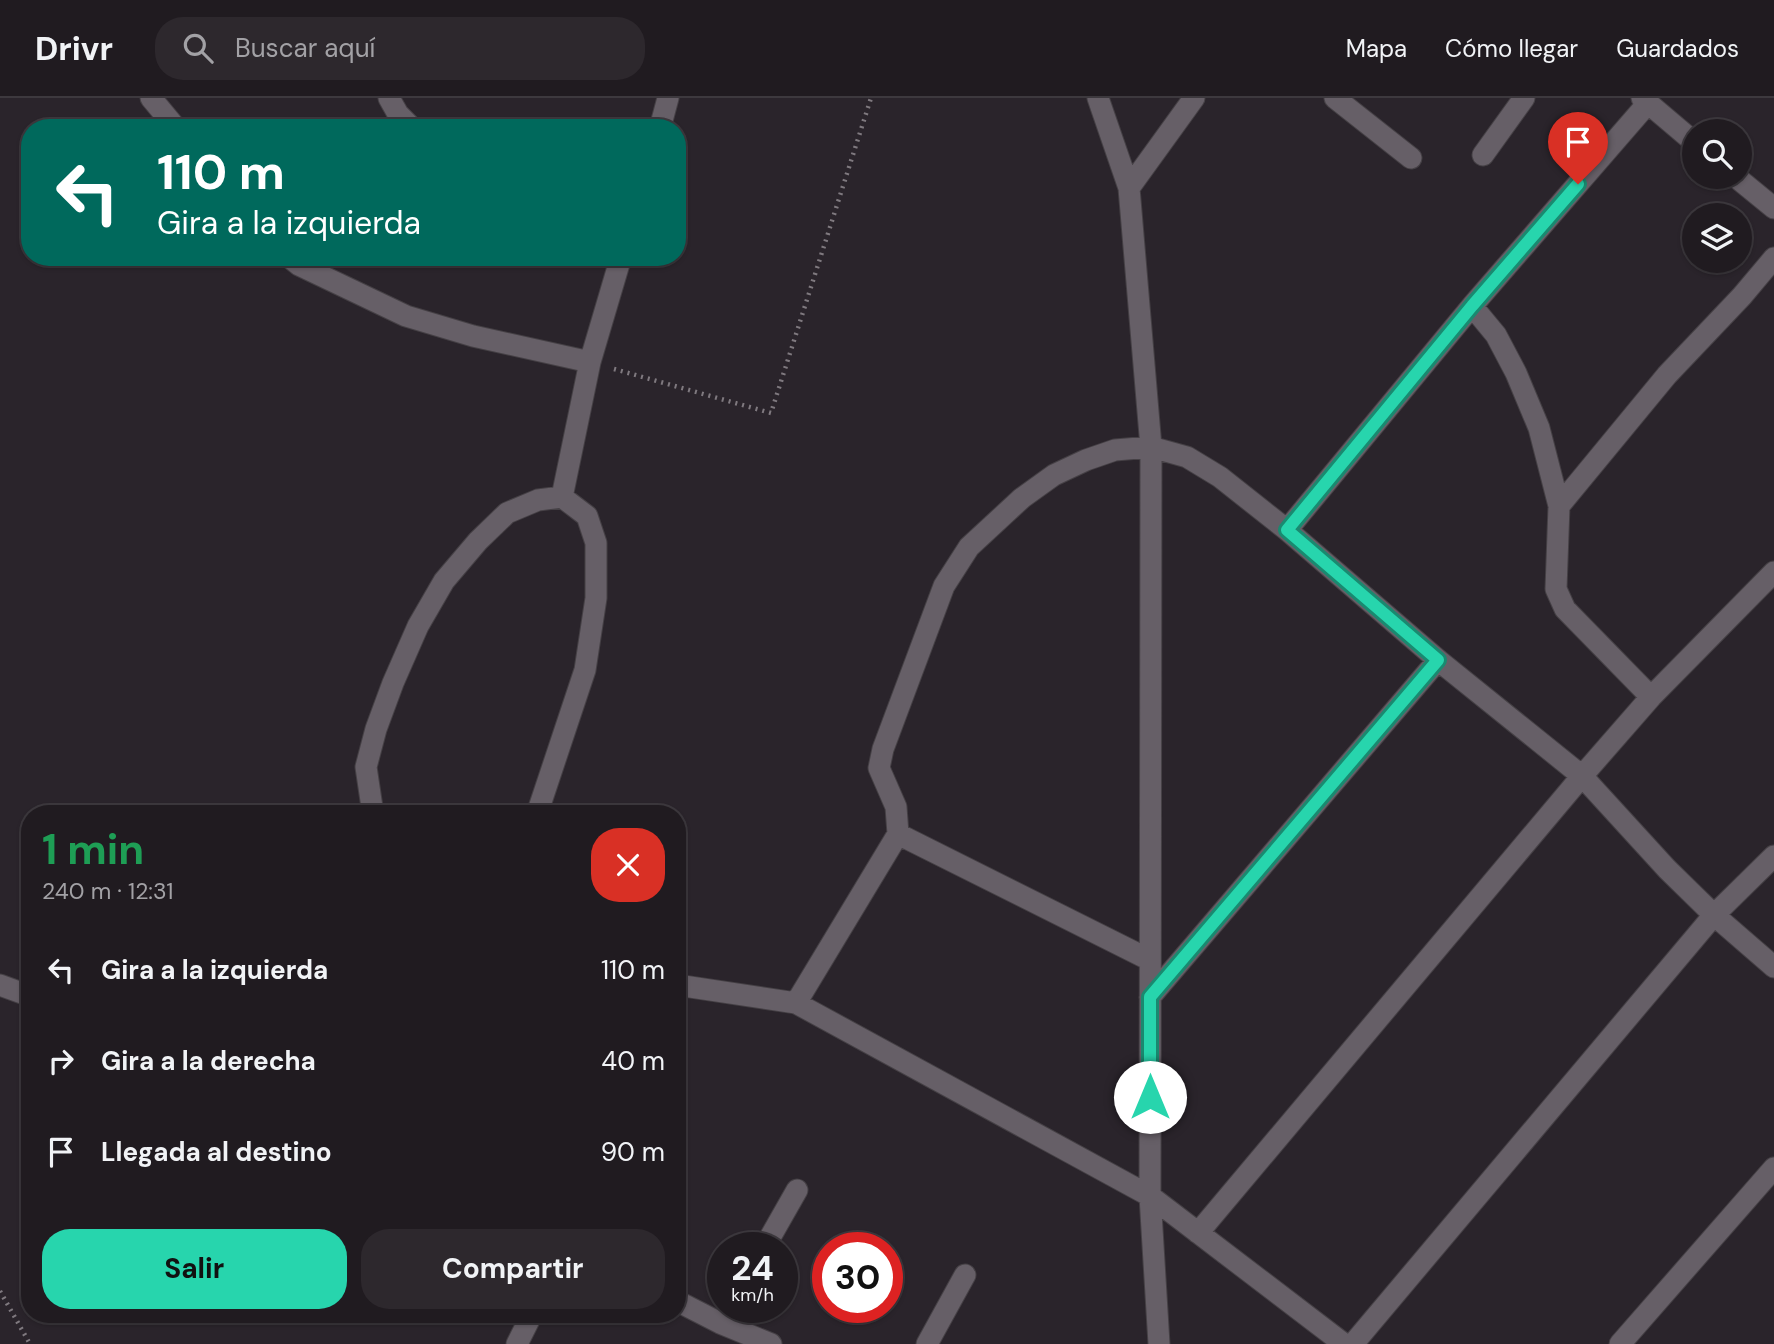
<!DOCTYPE html>
<html lang="es">
<head>
<meta charset="utf-8">
<style>
  body { margin:0; font-family:"DM Sans",sans-serif; background:#2d282d; color:#f1f3f6; height:100vh; display:flex; flex-direction:column; font-size:26px; white-space:nowrap }
  * { box-sizing:border-box; margin:0 }
  p { font-size:23px; color:#a2a1a5 }
  .icon { flex:none; width:38px; height:38px; fill:none; stroke:currentColor; stroke-width:2; stroke-linecap:round; stroke-linejoin:round }
  .map { position:relative; flex:1; overflow:hidden }
  .details { position:absolute; left:21px; top:707px; width:665px; height:518px; display:flex; flex-direction:column; background:#201b20; border-radius:28px; box-shadow:0 2px 5px #0004,0 0 0 2px #3d393e }
  .details>* { flex:none }
  .banner { position:absolute; left:21px; top:21px; width:665px; height:147px; border-radius:28px; box-shadow:0 2px 5px #0004,0 0 0 2px #3d393e; background:#00695c; color:#fff; overflow:hidden }
  .tools { position:absolute; left:1682px; top:21px; display:grid; gap:14px }
  .tools a { display:grid; place-items:center; width:70px; height:70px; border-radius:50%; background:#201b20; box-shadow:0 2px 5px #0004,0 0 0 2px #3d393e; font-size:35px }
  .speed { position:absolute; left:707px; top:1134px; display:flex; gap:14px; font-size:35px; font-weight:700; text-align:center }
  .speed>* { display:grid; place-content:center; width:91px; height:91px; border-radius:50%; background:#201b20; box-shadow:0 2px 5px #0004,0 0 0 2px #3d393e; line-height:1 }
  .speed small { font-size:18px; font-weight:400 }
  .speed .limit { border:10px solid #d22; background:#fff; color:#111 }
  .pin { position:absolute; display:grid; place-items:center; width:60px; height:60px; color:#fff; margin:-72px -30px; border-radius:50% 50% 50% 0; rotate:-45deg; box-shadow:0 0 7px #0007 }
  .pin .icon { rotate:45deg }
  .me { position:absolute; width:77px; margin:-38px; rotate:0deg; stroke-linejoin:round; filter:drop-shadow(0 0 5px #0008) }
  .turn { display:flex; align-items:center; gap:24px; height:147px; padding:0 21px; font-size:32px }
  .turn .icon { width:91px; height:91px; stroke-width:2.5 }
  .turn b { display:block; font-size:49px; line-height:60px }
  .round { display:grid; place-items:center; flex:none; width:74px; height:74px; border-radius:28px; background:#2d282d }
  .overview { display:flex; align-items:center; justify-content:space-between; height:119px; padding:0 21px }
  h1 { font-size:42px; font-weight:700; line-height:52px; color:#1e9e55 }
  .action { display:flex; gap:14px; margin-top:auto; padding:14px 21px }
  .action a { flex:1; height:80px; border-radius:28px; background:#27d5ad; color:#111; font-size:28px; font-weight:700; line-height:80px; text-align:center }
  .action a+a { background:#2d282d; color:#f1f3f6 }
  ul { padding:0; list-style:none }
  li { display:flex; align-items:center; gap:21px; height:91px; padding:0 21px }
  li div { flex:1 }
  li b { display:block; font-size:26px }
  li em { font-style:normal }
  header { display:flex; align-items:center; gap:42px; box-sizing:border-box; height:98px; padding:0 35px; background:#201b20; border-bottom:2px solid #3d393e }
  header strong { font-size:33px }
  nav { display:flex; gap:38px; margin-inline-start:auto; font-size:24px }
  .search { width:490px; height:63px; background:#2d282d; display:flex; align-items:center; gap:18px; box-sizing:border-box; padding:0 24px; border-radius:28px; color:#a2a1a5; font-size:26px }
  .map>svg:first-child { display:block }
  .lines { fill:none; stroke-linecap:round; stroke-linejoin:round }
  .minor-casing { stroke:#454045; stroke-width:23 }
  .path { stroke:#7f797f; stroke-width:4.5; stroke-dasharray:2 5; stroke-linecap:butt }
  .minor { stroke:#665f67; stroke-width:21 }
  .route-casing { stroke:#198a70; stroke-width:18 }
  .route { stroke:#27d5ad; stroke-width:12 }
</style>
</head>
<body>
<header>
<strong>Drivr</strong>
<div class="search"><svg class="icon" aria-label="search" viewBox="0 0 24 24"><circle cx="10" cy="10" r="6"/><path d="M15 15l6 6"/></svg>Buscar aquí</div>
<nav><a>Mapa</a><a>Cómo llegar</a><a>Guardados</a></nav>
</header>
<div class="map">
<svg width="1774" height="1246" viewBox="0 0 1774 1246">
  <rect width="100%" height="100%" fill="#2a242b"/>
  <g class="lines">
    <g class="minor-casing">
      <path id="minor" d="M151,0L176,30
        M389,0L398,16L412,30
        M1098,0L1129,90L1151,349L1150,1098L1159,1246
        M1335,0L1411,60
        M1642,0L1694,44
        M660,30L668,0
        M1483,57L1524,0
        M1736,79L1774,110
        M1129,90L1194,0
        M289,159L299,167L406,218L473,238L590,264
        M1472,208L1496,237L1516,275L1539,330L1559,408L1556,491L1565,511L1651,599
        M1559,408L1667,277L1742,198L1774,160
        M1287,432L1472,208L1648,5
        M373,716L366,669L376,631L393,585L418,528L444,483L478,443L507,415L538,402L562,399L590,264L621,159
        M537,716L585,572L596,500V445L587,418L562,399
        M898,736L1150,862
        M0,887L30,898
        M677,887L796,905L1150,1098L1344,1246
        M1150,899L1438,562
        M796,905L898,736L896,709L879,670L883,651L944,488L969,449L1022,400L1054,377L1086,362L1115,352L1151,349L1187,359L1220,379L1287,432L1438,562L1582,678L1667,771L1714,817L1774,869
        M1198,1135L1582,678L1651,599L1774,474
        M764,1150L797,1092
        M677,1203L720,1225L771,1246
        M517,1246L532,1216
        M927,1246L965,1177
        M1353,1246L1714,817L1774,758
        M1620,1246L1774,1070"/>
    </g>
    <path class="path" d="M614,271L771,315L871,0
      M0,1193L30,1246"/>
    <use href="#minor" class="minor"/>
  </g>
  <g class="lines">
    <g class="route-casing">
      <path id="route" d="M1150,999V899L1438,562L1287,432L1472,208L1578,86"/>
    </g>
    <use href="#route" class="route"/>
  </g>
</svg>
<div class="tools">
<a><svg class="icon" aria-label="search" viewBox="0 0 24 24"><circle cx="10" cy="10" r="6"/><path d="M15 15l6 6"/></svg></a>
<a><svg class="icon" aria-label="layers" viewBox="0 0 24 24"><path d="M12 4l9 5-9 5-9-5zM3 14l9 5 9-5"/></svg></a>
</div>
<div class="speed"><div>24<small>km/h</small></div><div class="limit">30</div></div>
<div class="pin" style="left:1578px;top:86px;background:#d93025"><svg class="icon" aria-label="arrive" viewBox="0 0 24 24"><path d="M6 21V4h12l-3 4 3 4H6"/></svg></div>
<svg class="me" style="left:1150px;top:999px" viewBox="-20 -20 40 40"><circle r="19" fill="#fff"/><path d="M0-13L10 11 0 6-10 11z" fill="#27d5ad"/></svg>
<div class="banner">
<div class="turn"><svg class="icon" aria-label="left" viewBox="0 0 24 24"><path d="M17 20v-9H6M10 6l-5 5 5 5"/></svg><div><b>110 m</b>Gira a la izquierda</div></div>
</div>
<section class="details">
<div class="overview"><div><h1>1 min</h1><p>240 m · 12:31</p></div><a class="round" style="background:#d93025;color:#fff"><svg class="icon" aria-label="close" viewBox="0 0 24 24"><path d="M6 6l12 12M18 6L6 18"/></svg></a></div>
<ul>
<li><svg class="icon" aria-label="left" viewBox="0 0 24 24"><path d="M17 20v-9H6M10 6l-5 5 5 5"/></svg><div><b>Gira a la izquierda</b></div><em>110 m</em></li>
<li><svg class="icon" aria-label="right" viewBox="0 0 24 24"><path d="M7 20v-9h11M14 6l5 5-5 5"/></svg><div><b>Gira a la derecha</b></div><em>40 m</em></li>
<li><svg class="icon" aria-label="arrive" viewBox="0 0 24 24"><path d="M6 21V4h12l-3 4 3 4H6"/></svg><div><b>Llegada al destino</b></div><em>90 m</em></li>
</ul>
<div class="action"><a>Salir</a><a>Compartir</a></div>
</section>
</div>
</body>
</html>
